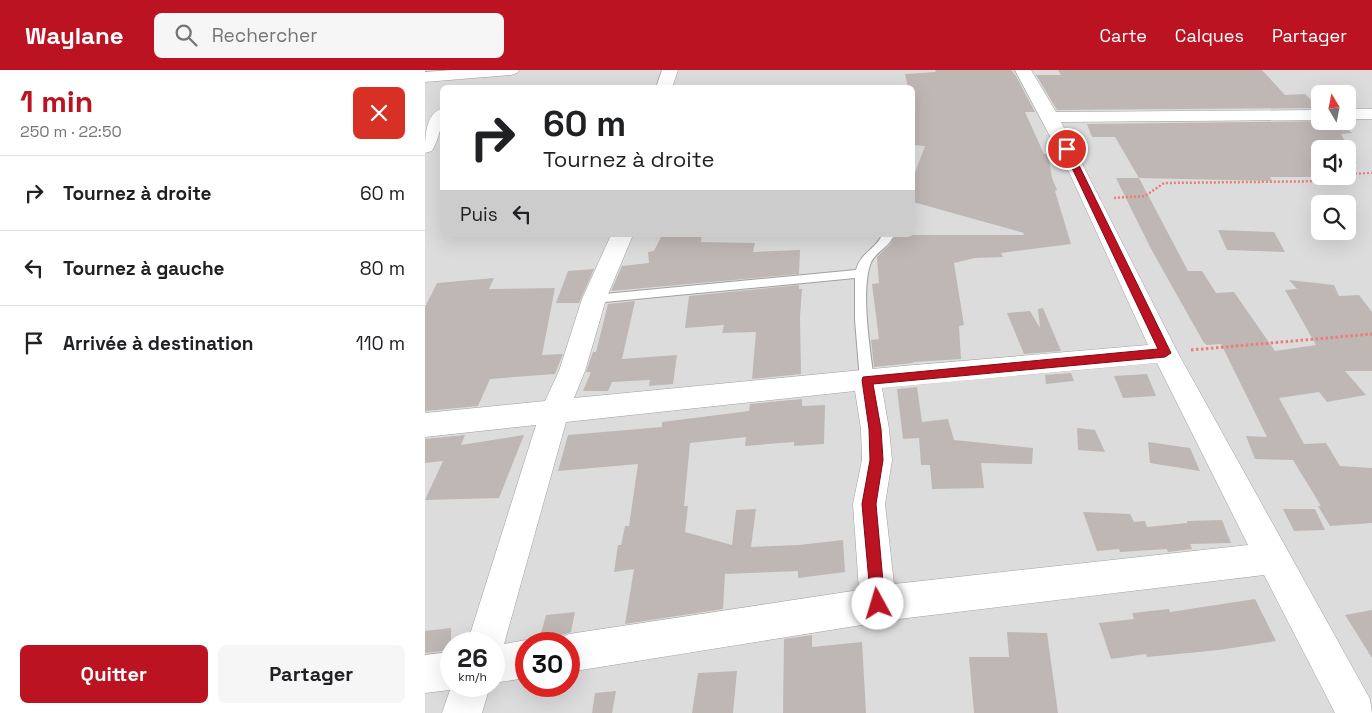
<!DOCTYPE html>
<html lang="fr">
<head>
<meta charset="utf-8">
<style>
  body { margin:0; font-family:"Space Grotesk",sans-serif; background:#f6f6f6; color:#202124; height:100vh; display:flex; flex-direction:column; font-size:19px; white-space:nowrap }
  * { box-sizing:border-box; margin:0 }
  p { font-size:16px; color:#757577 }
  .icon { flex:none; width:28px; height:28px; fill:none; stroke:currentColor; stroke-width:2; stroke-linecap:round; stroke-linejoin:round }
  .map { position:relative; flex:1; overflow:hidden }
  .drawer { display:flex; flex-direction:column; background:#fff; width:425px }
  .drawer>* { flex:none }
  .top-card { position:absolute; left:15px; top:15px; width:475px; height:152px; border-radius:8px; box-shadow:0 5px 20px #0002; background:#fff; color:#202124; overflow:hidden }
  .needle { width:32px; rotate:350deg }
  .tools { position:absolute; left:886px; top:15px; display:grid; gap:10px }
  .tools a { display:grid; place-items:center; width:45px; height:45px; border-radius:8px; background:#fff; box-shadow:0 5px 20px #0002; font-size:25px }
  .speed { position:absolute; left:15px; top:562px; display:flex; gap:10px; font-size:25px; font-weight:700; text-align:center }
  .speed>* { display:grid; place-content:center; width:65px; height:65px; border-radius:50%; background:#fff; box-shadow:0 5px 20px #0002; line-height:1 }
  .speed small { font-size:12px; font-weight:400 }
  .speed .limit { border:8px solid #d22; background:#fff; color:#111 }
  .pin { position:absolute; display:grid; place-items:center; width:42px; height:42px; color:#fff; margin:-21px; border:2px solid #fff; border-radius:50%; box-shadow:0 1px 5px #0007 }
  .me { position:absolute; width:55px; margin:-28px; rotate:354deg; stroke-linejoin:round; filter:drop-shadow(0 0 4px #0008) }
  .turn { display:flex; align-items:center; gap:18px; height:105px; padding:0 20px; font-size:22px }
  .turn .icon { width:65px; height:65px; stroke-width:2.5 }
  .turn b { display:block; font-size:35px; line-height:42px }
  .then { display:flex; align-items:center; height:48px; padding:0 20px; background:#0003; gap:10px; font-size:19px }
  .round { display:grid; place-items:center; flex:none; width:52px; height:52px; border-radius:8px; background:#f6f6f6 }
  .overview { display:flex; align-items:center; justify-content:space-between; height:85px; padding:0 20px }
  h1 { font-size:30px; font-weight:700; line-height:38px; color:#bb1322 }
  .primary-button { display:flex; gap:10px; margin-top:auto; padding:10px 20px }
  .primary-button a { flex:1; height:58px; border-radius:8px; background:#bb1322; color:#fff; font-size:20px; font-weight:700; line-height:58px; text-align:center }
  .primary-button a+a { background:#f6f6f6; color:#202124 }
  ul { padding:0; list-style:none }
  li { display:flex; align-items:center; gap:15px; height:75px; padding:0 20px; border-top:1px solid #e0e0e0 }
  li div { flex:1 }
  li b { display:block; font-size:19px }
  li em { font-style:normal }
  header { display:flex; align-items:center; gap:30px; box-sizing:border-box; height:70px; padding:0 25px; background:#bb1322; color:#fff }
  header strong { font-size:24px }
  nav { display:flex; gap:28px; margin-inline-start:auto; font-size:18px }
  .search { width:350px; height:45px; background:#f6f6f6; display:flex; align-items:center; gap:12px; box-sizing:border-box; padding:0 18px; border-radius:8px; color:#757577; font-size:19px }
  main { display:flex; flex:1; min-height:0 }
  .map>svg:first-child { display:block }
  .residential { fill:#dddcdd; fill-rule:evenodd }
  .building { fill:#bfb7b3 }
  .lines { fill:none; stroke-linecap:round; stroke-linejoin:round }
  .lane-casing { stroke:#a0a0a0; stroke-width:2 }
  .street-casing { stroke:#a0a0a0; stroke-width:1 }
  .path-far2 { stroke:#ed7c7a; stroke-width:2; stroke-dasharray:2 2; stroke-linecap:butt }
  .path-far1 { stroke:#ed7c7a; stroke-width:2.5; stroke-dasharray:2 2; stroke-linecap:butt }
  .path { stroke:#ed7c7a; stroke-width:3; stroke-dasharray:2.5 2.5; stroke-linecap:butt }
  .lane { fill:#fff; fill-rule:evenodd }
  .street { fill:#fff; fill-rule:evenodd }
  .route { fill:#bb1322; stroke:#7a0c16 }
</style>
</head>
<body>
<header>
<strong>Waylane</strong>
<div class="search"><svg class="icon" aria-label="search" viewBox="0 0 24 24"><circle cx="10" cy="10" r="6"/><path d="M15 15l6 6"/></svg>Rechercher</div>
<nav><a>Carte</a><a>Calques</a><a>Partager</a></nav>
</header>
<main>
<section class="drawer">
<div class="overview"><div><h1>1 min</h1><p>250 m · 22:50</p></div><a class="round" style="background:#d93025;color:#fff"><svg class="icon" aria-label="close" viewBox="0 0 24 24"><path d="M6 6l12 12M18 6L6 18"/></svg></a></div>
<ul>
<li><svg class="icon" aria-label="right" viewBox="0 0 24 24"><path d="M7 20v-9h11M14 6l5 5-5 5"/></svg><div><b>Tournez à droite</b></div><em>60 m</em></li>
<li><svg class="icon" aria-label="left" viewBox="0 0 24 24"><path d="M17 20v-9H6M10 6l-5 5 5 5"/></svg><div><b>Tournez à gauche</b></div><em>80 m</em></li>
<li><svg class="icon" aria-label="arrive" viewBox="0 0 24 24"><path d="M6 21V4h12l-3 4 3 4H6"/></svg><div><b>Arrivée à destination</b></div><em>110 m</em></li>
</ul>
<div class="primary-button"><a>Quitter</a><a>Partager</a></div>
</section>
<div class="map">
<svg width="947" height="643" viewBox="0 0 947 643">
  <rect width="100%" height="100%" fill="#efece7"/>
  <path class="residential" d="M0,0H947V643H0ZM18,18H488V165H18ZM895,24H922V51H895ZM895,79H922V106H895ZM895,134H922V161H895ZM26,574H69V616H26ZM101,574H144V616H101Z"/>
  <path class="building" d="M510,0H586L591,6L610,42H600L619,84H623L627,108L632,120L630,121L646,174L576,183L578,187L550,188L529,193L539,255L534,256L536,289L488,292V293L449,297L446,270L454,269L447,214L454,213L452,187L465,174L471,165H598L599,163L488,132V108L500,76L488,75V18H483L480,4L511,2Z
    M633,0H837L860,25L880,24L895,38L632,40L611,5H636Z
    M913,51L927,63L916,64L932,93L922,92V79H895V106L909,107H845L847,111L714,108L690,67H667L662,54Z
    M691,108H714L763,201H777L791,223L809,222L850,281L891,275L860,220L872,219L864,210L909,215L914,226L934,225L947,242V301H920L941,325L902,332L894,322L854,328L879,374L901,373L915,396L947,398V453L905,456L893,436H896L868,390L830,389L821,366L842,367L796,274L782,275L779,273L726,179Z
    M793,160L849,162L860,182L802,180Z
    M237,165H277L276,172L330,173L328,182L375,180L374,204L186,221L197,196L224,193L223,182L229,181Z
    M169,199L154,233H131L143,201Z
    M69,208L64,219L130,218L117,285L138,284L130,304L65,309L53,336L0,341V237L12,213Z
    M374,215V219H377L375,247L376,304L327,309L331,262L297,263L299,255L260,258L264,226Z
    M210,231L197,289L252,285L248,314L224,316L225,310L187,312L183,321H158L166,302H161L168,282H171L183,234Z
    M618,238L636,281L599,284L582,243L605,241L615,258L613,239Z
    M646,303L649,311L621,314L620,305Z
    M722,304L731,326L698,328L689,306Z
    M492,317L497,352L523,349L529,370L608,378L607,394L556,393L559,418L507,419L505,395H496L494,368L478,369L472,319Z
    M377,329V336L400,335L399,374L369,376V372L320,376L321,367L265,373L259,436H263L260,462L307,475L311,440L331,439L326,477L374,475L418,470L420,502L373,508V501L300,504L298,539L200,554L209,499L189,502L193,475H196L200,456H204L213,394L133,401L143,365L237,357V352L324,341L325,334Z
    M652,358L670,360L680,382L653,380Z
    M40,365L36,375L99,365L74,428L0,430L18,391L0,393V369Z
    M723,372L765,378L775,401L725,393Z
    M858,439H890L900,460L869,461Z
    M658,442L705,444L709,452L720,451L722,457L762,453V451L797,450L806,473L765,474L767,479L743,482L742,479L695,482L694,479L672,481Z
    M830,529L851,571L794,580L722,587L721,584L686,589L674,553L709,549L707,543L744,539L745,542Z
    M947,540V588L920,545Z
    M150,542L146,562L137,565L115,567L121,545Z
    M26,558V580L0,583V561Z
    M582,562L622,563L633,643H549L544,587H584Z
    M387,565V577L437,572L441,643H358L359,569Z
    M312,601L308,643H267L273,603Z
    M191,621L187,643H167L170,623Z"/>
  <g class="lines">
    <g class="lane-casing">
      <path id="lane" d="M457,165H469C464,178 449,182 445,195C436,223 445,279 449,310L447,314L442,316L437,314L435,310L430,250V208L169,233L164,232L162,229L164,226L169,225L431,200C436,182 451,179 457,165Z"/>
    </g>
    <g class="street-casing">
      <path id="street" d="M28,0H94L92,3L86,5L0,12V2Z
        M237,0H253L247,18H231Z
        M590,0H606L631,42L895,40V50L636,52L753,283L945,629L947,643H910L839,505L474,549L144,602V574H129L131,570L144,564L434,520L428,434L437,390L436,359L430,321L141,352L79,574L101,570L109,574H101V608L69,613V574H42L111,355L0,367V343L120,331L134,301L157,229L186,165H208L181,229L160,301L149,328L478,296L723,275L645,104ZM732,293L823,475L469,514L460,434L467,390L464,359L457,318Z
        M18,38C18,52 14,69 7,81L0,83C0,67 0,43 18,38Z
        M922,39H947V49H922Z
        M26,582V616H65L57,643H17L25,620L0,623V585Z"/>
    </g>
    <path class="path-far2" d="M922,104L947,103
      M913,110L916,106"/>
    <path class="path-far1" d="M689,128L720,126L739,113L913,111L914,109"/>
    <path class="path" d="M766,280L947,264"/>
    <use href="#lane" class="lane"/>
    <use href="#street" class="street"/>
  </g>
  <path class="route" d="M642,77L646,79L746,283L740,287L448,314L456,359L458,390L451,434L460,534L458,539L453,542L448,539L446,534L437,434L445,390L444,359L437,310L438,307L733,279L638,79Z"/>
</svg>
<div class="tools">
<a><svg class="needle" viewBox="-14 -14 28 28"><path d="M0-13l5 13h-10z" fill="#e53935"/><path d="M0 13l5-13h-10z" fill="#757577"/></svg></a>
<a><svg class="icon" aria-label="sound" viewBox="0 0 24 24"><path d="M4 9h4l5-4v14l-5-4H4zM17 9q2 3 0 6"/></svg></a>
<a><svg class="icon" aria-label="search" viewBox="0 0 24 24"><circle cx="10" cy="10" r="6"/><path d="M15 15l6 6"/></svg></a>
</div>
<div class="speed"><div>26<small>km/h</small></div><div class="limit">30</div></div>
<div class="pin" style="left:642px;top:79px;background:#d93025"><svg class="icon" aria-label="arrive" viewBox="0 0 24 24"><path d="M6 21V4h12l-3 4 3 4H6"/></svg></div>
<svg class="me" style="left:453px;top:534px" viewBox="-20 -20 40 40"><circle r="19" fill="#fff"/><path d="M0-13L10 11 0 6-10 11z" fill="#bb1322"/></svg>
<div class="top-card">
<div class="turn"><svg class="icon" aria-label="right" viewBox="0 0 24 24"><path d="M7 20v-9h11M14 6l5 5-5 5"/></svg><div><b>60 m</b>Tournez à droite</div></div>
<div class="then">Puis<svg class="icon" aria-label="left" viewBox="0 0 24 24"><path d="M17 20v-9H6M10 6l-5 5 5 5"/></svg></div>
</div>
</div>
</main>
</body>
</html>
